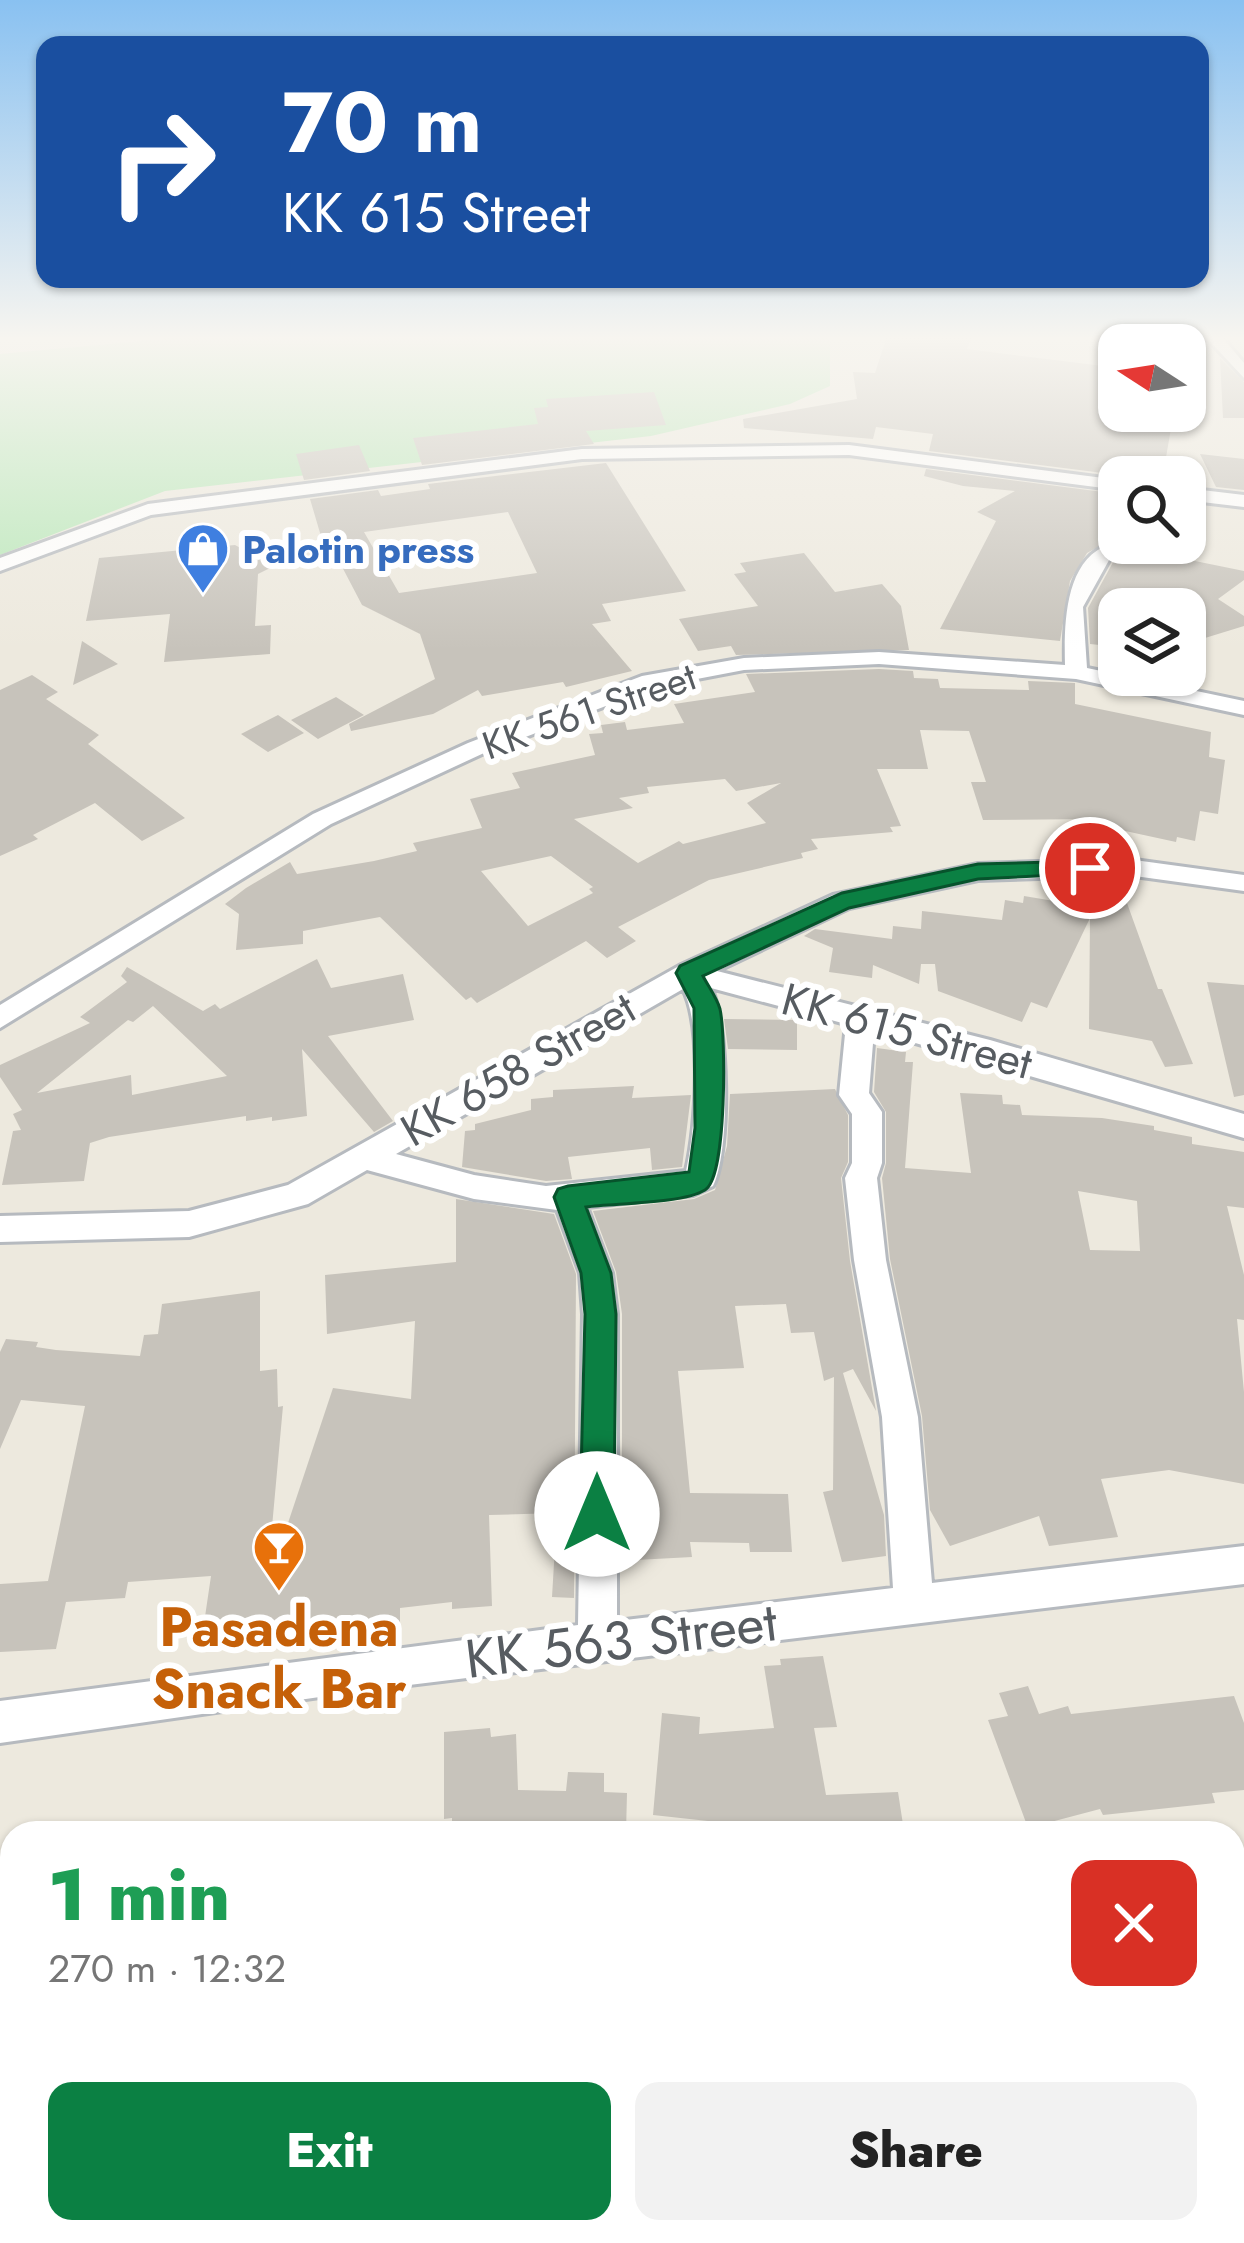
<!DOCTYPE html>
<html lang="en">
<head>
<meta charset="utf-8">
<style>
  body { margin:0; font-family:Jost,sans-serif; background:#f2f2f2; color:#222; height:100vh; display:flex; flex-direction:column; font-size:45px; white-space:nowrap }
  * { box-sizing:border-box; margin:0 }
  p { font-size:39px; color:#767676 }
  .icon { flex:none; width:66px; height:66px; fill:none; stroke:currentColor; stroke-width:2; stroke-linecap:round; stroke-linejoin:round }
  .map { position:relative; flex:1; overflow:hidden }
  .side { position:absolute; left:0px; top:1821px; width:1245px; height:423px; display:flex; flex-direction:column; background:#fff; border-radius:36px 36px 0 0; box-shadow:0 3px 9px #0004 }
  .side>* { flex:none }
  .banner { position:absolute; left:36px; top:36px; width:1173px; height:252px; border-radius:24px; box-shadow:0 3px 9px #0004; background:#1a4fa0; color:#fff; overflow:hidden }
  .needle { width:78px; rotate:282deg }
  .tools { position:absolute; left:1098px; top:324px; display:grid; gap:24px }
  .tools a { display:grid; place-items:center; width:108px; height:108px; border-radius:24px; background:#fff; box-shadow:0 3px 9px #0004; font-size:60px }
  .pin { position:absolute; display:grid; place-items:center; width:102px; height:102px; color:#fff; margin:-51px; border:6px solid #fff; border-radius:50%; box-shadow:0 3px 12px #0007 }
  .me { position:absolute; width:132px; margin:-66px; rotate:0deg; stroke-linejoin:round; filter:drop-shadow(0 0 9px #0008) }
  .turn { display:flex; align-items:center; gap:42px; height:252px; padding:0 48px; font-size:54px }
  .turn .icon { width:156px; height:156px; stroke-width:2.5 }
  .turn b { display:block; font-size:84px; line-height:102px }
  .round { display:grid; place-items:center; flex:none; width:126px; height:126px; border-radius:24px; background:#f2f2f2 }
  .head { display:flex; align-items:center; justify-content:space-between; height:204px; padding:0 48px }
  h1 { font-size:72px; font-weight:800; line-height:90px; color:#1e9e55 }
  .action { display:flex; gap:24px; margin-top:auto; padding:24px 48px }
  .action a { flex:1; height:138px; border-radius:24px; background:#0b8043; color:#fff; font-size:48px; font-weight:800; line-height:138px; text-align:center }
  .action a+a { background:#f2f2f2; color:#222 }
  .map>svg:first-child { display:block }
  .green { fill:#b7e7b7 }
  .building { fill:#c7c3bb; fill-rule:evenodd }
  .lines { fill:none; stroke-linecap:round; stroke-linejoin:round }
  .minor-casing { stroke:#b6babf; stroke-width:6 }
  .minor { fill:#fff; fill-rule:evenodd }
  .route { fill:#0b8043; stroke:#07532c; stroke-width:3 }
  .labels { text-anchor:middle; dominant-baseline:central; stroke-width:12; stroke-linejoin:round; paint-order:stroke }
  .far-shop-label { font-size:39px; font-weight:bold; fill:#366cbe; stroke:#fff; text-anchor:start }
  .far-street-label { font-size:39px; fill:#575c61; stroke:#fff }
  .street-label { font-size:45px; fill:#575c61; stroke:#fff }
  .near-food-label { font-size:54px; font-weight:bold; fill:#c56008; stroke:#fff }
  .near-street-label { font-size:54px; fill:#575c61; stroke:#fff }
</style>
</head>
<body>
<div class="map">
<svg width="1244" height="2243" viewBox="0 0 1244 2243">
  <rect width="100%" height="100%" fill="#ede9de"/>
  <path class="green" d="M196,336H830V386L790,404L651,436L165,491L0,555V354Z"/>
  <path class="building" d="M887,336H972L967,349L1119,368V411H1174L1164,469L1119,464V475L929,451L933,434L876,427L873,439L744,428L743,419L857,399L853,372L875,373Z
    M1220,358L1244,382V418H1223Z
    M654,392L666,425L586,431L594,444L422,465L413,438L538,424L534,408L548,407L546,399Z
    M359,445L370,471L304,480L296,454Z
    M1200,454L1244,459V490L1216,487Z
    M606,463L686,591L602,604L611,621L592,624L632,671L566,687L563,682L482,696L478,690L433,714L351,731L349,724L435,679L420,634L362,605L328,540L323,543L310,499L378,490L381,496L430,489L428,484ZM508,512L537,573L399,593L364,532Z
    M926,469L1119,494V543H1189L1190,560L1244,571V580L1218,599L1244,616V626L1205,638L1185,624V609H1119V647L1090,644L1088,608L1117,555L1105,543L1087,553L1070,581L1060,641L940,629L996,521L977,512L1015,491L963,486L924,476Z
    M235,545L274,566L258,574L255,626L271,625L270,654L164,662L170,614L86,621L99,558Z
    M804,553L835,592L882,584L901,606L909,650L736,655L731,646L698,651L679,619L758,606L734,574L746,572L740,563Z
    M82,641L118,664L73,685Z
    M879,669L913,671L914,678L938,679L940,688L1029,690L1028,681L1075,683V704L1211,732L1209,757L1225,760L1218,814L1200,811L1195,841L1177,837L1176,842L1093,824L1094,819L983,820L971,782H986L969,731L920,730L928,769H877L901,826L890,827L893,832L811,839L818,849L801,853L803,858L709,880L618,927L636,941L607,958L586,941L477,1003L471,997L466,1000L380,917L303,931V944L236,950L239,914L225,904L246,888L290,862L297,874L374,861L417,851L413,843L482,828L470,799L520,788L512,773L595,755L589,734L603,733L601,725L625,722L627,730L684,723L674,704L755,692L746,674ZM725,779L736,791L781,783L747,803L766,823L683,844L679,841L638,863L574,819L633,808L619,798L649,793L647,787ZM551,856L593,887L589,889L593,893L528,926L481,871Z
    M32,675L58,692L46,699L99,735L88,744L185,818L142,841L95,803L33,835L38,839L0,856V690Z
    M336,697L364,715L318,739L291,720Z
    M278,715L304,733L268,752L241,734Z
    M1090,892H1123L1158,989H1162L1193,1064L1165,1067L1152,1041L1089,1029L1090,918L1047,1008L1031,1002L1022,1022L938,991L935,964H921L919,984L873,965L872,978L829,972L833,948L804,936L815,929L892,939L893,926L921,929L922,911L1002,920L1005,900L1023,903L1024,896L1090,907Z
    M317,959L331,988L403,974L414,1020L328,1036L393,1121L374,1132L302,1049L307,1116L272,1121V1117L246,1121V1116L109,1137L90,1143L84,1181L2,1185L13,1131L21,1130L13,1114L22,1110L0,1077V1065L90,1023L80,1017L127,982L121,976L127,967L203,1011L215,1004L220,1009ZM153,1006L227,1076L132,1095L131,1075L37,1093L128,1020L133,1022Z
    M1207,982L1244,985V1095L1234,1097Z
    M724,1019L797,1020V1050L728,1049Z
    M877,1048L906,1052L905,1062H913L905,1168L971,1173L960,1093L1002,1095L1003,1104L1020,1105L1022,1115L1102,1118L1154,1126V1130L1192,1137V1144L1244,1152V1208L1227,1206L1244,1275V1320L1237,1319L1244,1392V1484L1169,1470L1101,1479L1118,1537L1049,1546L1039,1516L950,1546L930,1510L922,1416L890,1259L882,1178L886,1163V1112L874,1092ZM1078,1191L1137,1201L1140,1251L1090,1250Z
    M634,1086L632,1098L691,1095L682,1167L652,1170L650,1148L568,1157L572,1179L546,1181L462,1167L465,1131L475,1130V1124L531,1110V1099L553,1097V1090Z
    M835,1089L848,1115V1162L841,1178L850,1261L876,1411L853,1369L843,1373L884,1515L886,1556L842,1562L823,1492L833,1490L834,1377L824,1381L814,1332L791,1333L786,1304L735,1306L744,1368L678,1371L690,1493L788,1494L792,1552H750L749,1543L690,1542L692,1557L636,1560V1550H622V1314L616,1272L593,1211L694,1199L715,1190L727,1146L730,1094Z
    M456,1199L554,1214L576,1274L574,1598L552,1597L557,1513L489,1515L492,1606L452,1609V1602L400,1608V1638L350,1643V1628L202,1637L211,1576L128,1582L125,1598L66,1602L56,1649L0,1652V1584L48,1581L85,1406L21,1400L0,1449V1352L6,1339L38,1342L36,1347L56,1350L140,1356L144,1335L158,1334L162,1304L260,1291V1371L277,1369L278,1407L283,1406L270,1549L279,1550L333,1388L411,1399L415,1321L327,1334L325,1275L456,1262Z
    M823,1656L837,1727L814,1728L826,1795L898,1792L904,1831L718,1833L717,1822L653,1815L662,1713L700,1717L699,1734L774,1728L764,1666L781,1665L780,1659Z
    M1028,1686L1039,1714L1068,1706L1071,1714L1234,1696L1244,1723V1790L1212,1793L1215,1803L1103,1815L1100,1809L1028,1828L988,1720L1008,1716L999,1693Z
    M490,1728L491,1737L516,1734L518,1790L566,1791L568,1772L604,1773V1792L627,1793L626,1833H452V1818L444,1819V1732Z"/>
  <g class="lines">
    <g class="minor-casing">
      <path id="minor" d="M1205,336H1221L1244,363V378Z
        M849,445L1119,480V490L849,455L582,459L151,515L0,571V558L148,504L582,449Z
        M1185,488L1244,495V507L1185,500Z
        M1103,547L1113,553L1083,607L1087,668L1244,701V715L1076,679L879,664L744,670L655,687L484,753L331,824L0,1028V1005L313,814L468,743L642,676L744,658L879,652L1065,665C1064,628 1064,566 1103,547Z
        M1127,859L1244,875V891L1127,875L978,880L849,908L717,971L990,1040L1244,1114V1138L874,1031L869,1093L882,1112V1163L877,1178L886,1260L918,1417L932,1583L1244,1546V1584L368,1690L0,1743V1701L578,1625L583,1314L580,1273L557,1210L474,1199L367,1170L308,1204L189,1237L0,1242V1216L189,1211L288,1185L679,966L833,895L978,864ZM711,988L846,1024L839,1095L852,1114V1163L845,1178L854,1260L882,1417L893,1588L617,1621V1314L612,1273L587,1207L693,1195L713,1186C731,1151 728,1022 711,988ZM683,989C703,1029 696,1127 686,1171L546,1186L474,1175L396,1154Z"/>
    </g>
    <use href="#minor" class="minor"/>
  </g>
  <linearGradient id="sky" x2="0" y2="1"><stop stop-color="#89c1f1"/><stop offset="0.52" stop-color="#f7f5f0"/><stop offset="1" stop-color="#f7f5f0" stop-opacity="0"/></linearGradient>
  <rect width="1244" height="650" fill="url(#sky)"/>
  <path class="route" d="M1090,861L1102,868L1098,873L978,879L849,908L703,976C708,986 717,998 720,1009C726,1036 727,1177 705,1190C682,1204 615,1203 586,1207L611,1273L616,1314L614,1514L609,1525L597,1530L585,1525L580,1514L585,1314L581,1273L554,1197L558,1189L568,1186L689,1172L695,1128L694,1008L676,973L680,966L842,893L978,864Z"/>
  <defs>
    <g id="shop-pin" transform="scale(2.7)"><path d="M0 17L-7.5 6A9.5 9.5 0 1 1 7.5 6Z" fill="#3f7fe0" stroke="#fff"/><path d="M-5-2.5h2.3a2.7 3.5 0 0 1 5.4 0H5L5.5 6h-11ZM-1.5-2.5h3a1.5 2.3 0 0 0-3 0Z" fill="#fff"/></g>
    <g id="bar-pin" transform="scale(2.7)"><path d="M0 17L-7.5 6A9.5 9.5 0 1 1 7.5 6Z" fill="#e8710a" stroke="#fff"/><path d="M-6-5H6L.8 .8V4.5H3.5V6h-7V4.5H-.8V.8Z" fill="#fff"/></g>
  </defs>
  <g fill-rule="evenodd">
    <use href="#shop-pin" x="203" y="549"/>
    <use href="#bar-pin" x="279" y="1547"/>
  </g>
  <g class="labels">
    <g class="far-shop-label">
      <text x="242" y="549">Palotin press</text>
    </g>
    <g class="far-street-label">
      <text transform="translate(589 711) rotate(-19)">KK 561 Street</text>
    </g>
    <g class="street-label">
      <text transform="translate(907 1031) rotate(15)">KK 615 Street</text>
      <text transform="translate(518 1069) rotate(-30)">KK 658 Street</text>
    </g>
    <g class="near-food-label">
      <text x="279" y="1627">Pasadena<tspan x="279" dy="62">Snack Bar</tspan></text>
    </g>
    <g class="near-street-label">
      <text transform="translate(621 1640) rotate(-7)">KK 563 Street</text>
    </g>
  </g>
</svg>
<div class="tools">
<a><svg class="needle" viewBox="-14 -14 28 28"><path d="M0-13l5 13h-10z" fill="#e53935"/><path d="M0 13l5-13h-10z" fill="#767676"/></svg></a>
<a><svg class="icon" aria-label="search" viewBox="0 0 24 24"><circle cx="10" cy="10" r="6"/><path d="M15 15l6 6"/></svg></a>
<a><svg class="icon" aria-label="layers" viewBox="0 0 24 24"><path d="M12 4l9 5-9 5-9-5zM3 14l9 5 9-5"/></svg></a>
</div>
<div class="pin" style="left:1090px;top:868px;background:#d93025"><svg class="icon" aria-label="arrive" viewBox="0 0 24 24"><path d="M6 21V4h12l-3 4 3 4H6"/></svg></div>
<svg class="me" style="left:597px;top:1514px" viewBox="-20 -20 40 40"><circle r="19" fill="#fff"/><path d="M0-13L10 11 0 6-10 11z" fill="#0b8043"/></svg>
<div class="banner">
<div class="turn"><svg class="icon" aria-label="right" viewBox="0 0 24 24"><path d="M7 20v-9h11M14 6l5 5-5 5"/></svg><div><b>70 m</b>KK 615 Street</div></div>
</div>
<section class="side">
<div class="head"><div><h1>1 min</h1><p>270 m · 12:32</p></div><a class="round" style="background:#d93025;color:#fff"><svg class="icon" aria-label="close" viewBox="0 0 24 24"><path d="M6 6l12 12M18 6L6 18"/></svg></a></div>
<div class="action"><a>Exit</a><a>Share</a></div>
</section>
</div>
</body>
</html>
